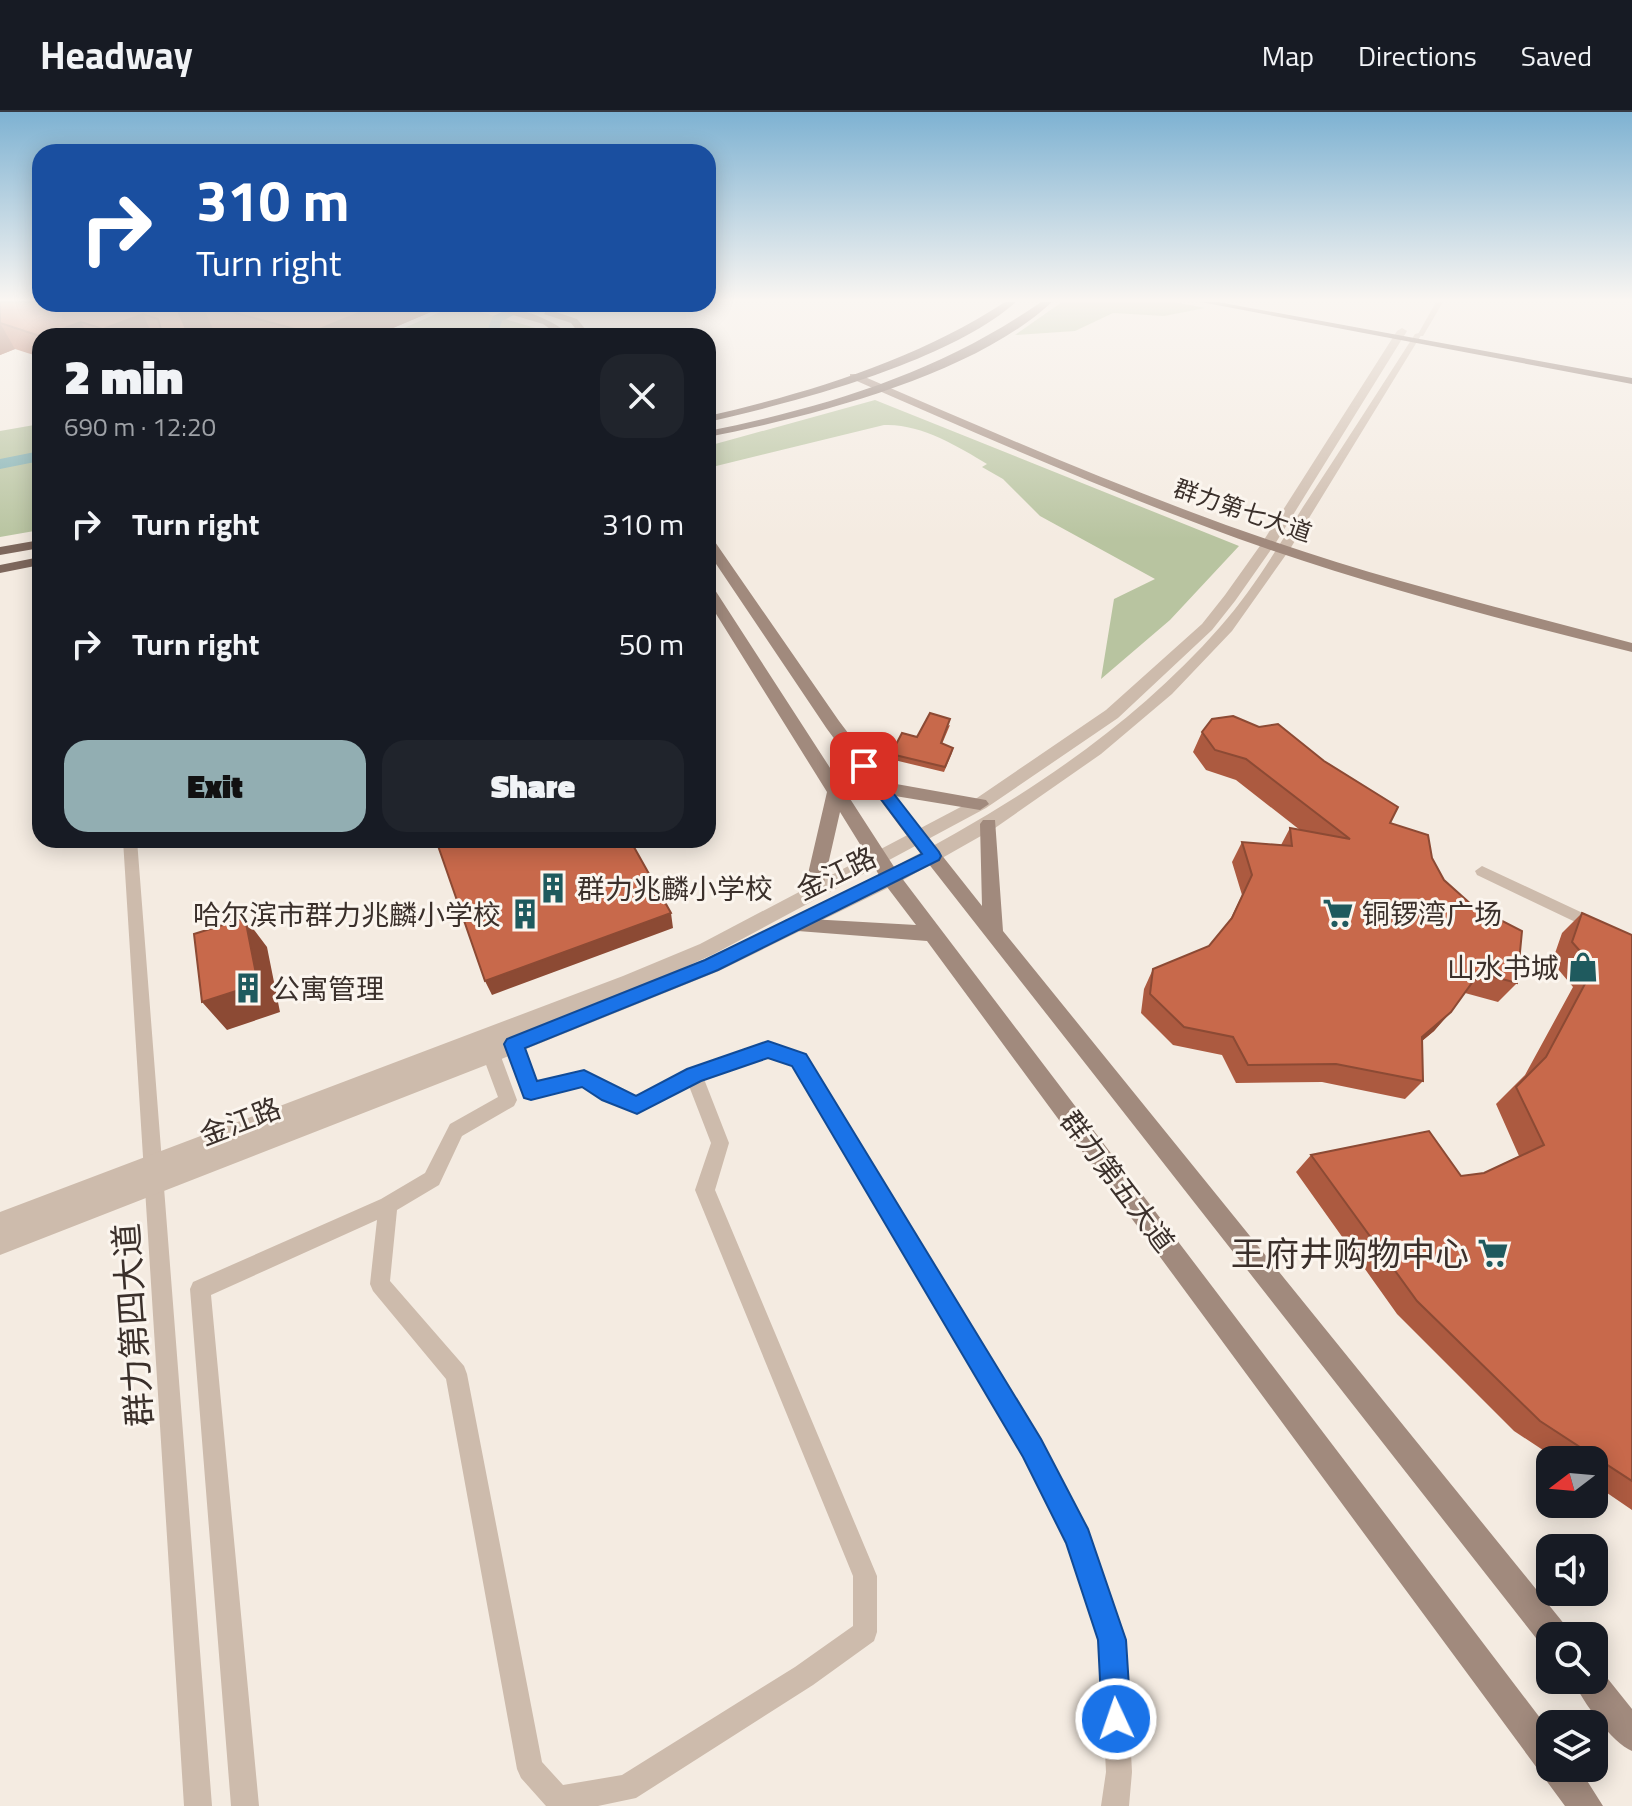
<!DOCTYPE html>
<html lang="en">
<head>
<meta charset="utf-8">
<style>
  body { margin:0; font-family:"Titillium Web","Noto Sans SC",sans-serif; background:#20242c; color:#f1f3f6; height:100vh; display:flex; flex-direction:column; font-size:30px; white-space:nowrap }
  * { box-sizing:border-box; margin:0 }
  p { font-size:26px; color:#9ea1a6 }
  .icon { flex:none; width:44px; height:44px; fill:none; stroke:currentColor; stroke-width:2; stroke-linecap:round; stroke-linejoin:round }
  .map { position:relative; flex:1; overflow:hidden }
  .side { position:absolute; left:32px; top:216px; width:684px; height:520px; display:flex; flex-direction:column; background:#171b24; border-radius:24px; box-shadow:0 4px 20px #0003 }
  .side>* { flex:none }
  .guide { position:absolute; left:32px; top:32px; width:684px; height:168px; border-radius:24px; box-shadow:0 4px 20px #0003; background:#1a4fa0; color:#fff; overflow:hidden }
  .needle { width:52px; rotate:254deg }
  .buttons { position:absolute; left:1536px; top:1334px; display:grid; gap:16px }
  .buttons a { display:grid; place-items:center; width:72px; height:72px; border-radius:16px; background:#171b24; box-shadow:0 4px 20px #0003; font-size:40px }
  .pin { position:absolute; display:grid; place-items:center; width:68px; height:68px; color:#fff; margin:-34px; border-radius:16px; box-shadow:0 4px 12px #0006 }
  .me { position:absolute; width:88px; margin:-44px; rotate:357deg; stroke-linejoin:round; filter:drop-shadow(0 0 6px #0008) }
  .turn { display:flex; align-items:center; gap:28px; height:168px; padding:0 32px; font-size:36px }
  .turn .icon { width:104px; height:104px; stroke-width:2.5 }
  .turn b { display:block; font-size:56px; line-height:68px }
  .round { display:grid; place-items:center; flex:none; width:84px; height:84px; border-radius:24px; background:#20242c }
  .head { display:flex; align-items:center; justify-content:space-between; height:136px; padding:0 32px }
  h1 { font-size:48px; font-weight:800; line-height:60px }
  .button { display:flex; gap:16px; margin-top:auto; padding:16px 32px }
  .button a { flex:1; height:92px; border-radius:24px; background:#92aeb2; color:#111; font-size:32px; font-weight:800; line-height:92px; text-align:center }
  .button a+a { background:#20242c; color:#f1f3f6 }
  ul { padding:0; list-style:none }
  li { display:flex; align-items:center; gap:24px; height:120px; padding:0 32px }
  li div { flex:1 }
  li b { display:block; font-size:30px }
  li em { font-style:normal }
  header { display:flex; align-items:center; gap:48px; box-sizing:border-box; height:112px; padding:0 40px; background:#171b24; border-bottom:2px solid #363941 }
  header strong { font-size:38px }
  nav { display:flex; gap:44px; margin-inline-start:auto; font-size:28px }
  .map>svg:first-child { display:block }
  .green { fill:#b8c4a0 }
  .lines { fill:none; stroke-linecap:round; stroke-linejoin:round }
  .river { fill:#7fb0b2; fill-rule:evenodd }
  .minor { fill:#cdbbac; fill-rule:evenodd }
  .tertiary { fill:#cdbbac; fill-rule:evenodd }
  .secondary { fill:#a18a7d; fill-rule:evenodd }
  .primary { fill:#7d675c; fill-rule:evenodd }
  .wall { fill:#ac5a40 }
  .shaded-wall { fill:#8c4a34 }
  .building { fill:#c8694b; stroke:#8c4a34; stroke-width:2 }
  .route { fill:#1a73e8; stroke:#114b97; stroke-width:2 }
  .labels { text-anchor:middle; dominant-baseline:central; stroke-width:6; stroke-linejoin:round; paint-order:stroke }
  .far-street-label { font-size:24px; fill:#3b302b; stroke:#fbf5ee }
  .street-label { font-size:28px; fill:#3b302b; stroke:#fbf5ee }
  .poi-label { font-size:28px; fill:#3b302b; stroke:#fbf5ee; text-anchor:start }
  .near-poi-label { font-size:34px; fill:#3b302b; stroke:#fbf5ee; text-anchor:end }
  .near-street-label { font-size:34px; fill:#3b302b; stroke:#fbf5ee }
</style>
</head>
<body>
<header>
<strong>Headway</strong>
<nav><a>Map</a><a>Directions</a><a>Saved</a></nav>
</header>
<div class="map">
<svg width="1632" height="1694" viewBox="0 0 1632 1694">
  <rect width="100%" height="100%" fill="#f4ebe1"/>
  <path class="green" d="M1062,190H1174L1205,196L1164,204L1113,201L1075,219L1015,223Z
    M456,193L546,219L548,224H386Z
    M875,288L1239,434L1170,508L1101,567L1114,487L1155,467L1040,404L1003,367L982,355L987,352C958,334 919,311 884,313L708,356V334Z
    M40,312V418L0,425V319Z"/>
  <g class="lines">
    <path class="river" d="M519,192H535L502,209L497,224H485L493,204Z
      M40,339V349L0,357V347Z"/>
    <path class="minor" d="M1436,190H1443L1423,224H1417Z
      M123,728H137L212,1694H184Z
      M1482,754L1632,824V837L1477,763L1475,759Z
      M513,925L519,927L536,971L584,958L615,976L636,985L688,958L768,931L805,943L1040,1328L1086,1418L1125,1528L1132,1660L1129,1694H1101L1106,1660L1099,1528L1068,1430L1024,1344L793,953L768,945L704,967L729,1031L715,1078L877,1464V1520L874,1529L813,1573L636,1686L598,1694H546L521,1666L517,1657L446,1267L373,1179L370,1172L377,1108L211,1183L259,1694H231L190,1177L193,1170L381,1087L425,1061L450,1012L498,985L482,942L485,937L491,935L497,937L500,942L517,988L514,994L462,1024L439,1073L397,1098L390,1169L464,1254L467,1262L542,1650L563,1673L622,1663L795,1555L853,1514V1464L695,1078L711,1031L689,974L637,1001L603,988L582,974L531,988L525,985L504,932L507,927Z"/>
    <path class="tertiary" d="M1402,216L1407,219L1275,432L1235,489L1212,518L1118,606L986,696L714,842L679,858L705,847C890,759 1082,672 1220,515C1252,479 1278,435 1303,395C1341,337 1378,280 1415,222L1423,220L1290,437L1232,519L1172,582L1101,642L995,716L898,771L719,859L499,948L0,1143V1100L623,864L700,832L974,688L1106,598L1202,512L1225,483L1262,431L1397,219Z"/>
    <path class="secondary" d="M476,192C508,192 548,203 571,224H560L543,212Z
      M547,197L577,207L591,224H581L571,211L544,202Z
      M850,262H858C995,321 1133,382 1275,430C1392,470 1513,499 1632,531V540C1509,510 1385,477 1265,436C1124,387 987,326 850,266Z
      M708,426L713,427L839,609L885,670L986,688L989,692L980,698L895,684L982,794L980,712L983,708H995L1003,819L1565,1513L1570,1524H1550V1538L1543,1535L910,728L827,617L708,440Z
      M708,474L715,478L898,761L1550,1619V1656H1579L1603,1694H1565L927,829L785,818L782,813L785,808L792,806L916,813L884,771L840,700L822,779L820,784H806L804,779L827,680L708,489Z
      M1594,1554L1600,1557L1632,1597V1639C1612,1631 1582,1589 1573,1568H1594Z"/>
    <path class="primary" d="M1005,190H1016C948,250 796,290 708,310V304C812,280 916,248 1005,190Z
      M1041,190H1052C972,264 813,304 708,325V319C827,295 941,260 1041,190Z
      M1201,190H1218L1632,266V272Z
      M40,428V436L0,443V435Z
      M40,445V453L0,461V453Z"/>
  </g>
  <path class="wall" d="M0,190L40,192H444L445,194L374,224H237L213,217L197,224H40V245L15,237L0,243Z
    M950,613L942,632L953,636L952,641L944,660L890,647L891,642L917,625Z
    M1202,620L1390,711L1432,746L1444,768L1517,871L1498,890L1465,881L1434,919L1422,929L1423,969L1405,987L1322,970L1236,971L1222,943L1173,933L1141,901L1144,877L1153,857L1209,834L1229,810L1242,783L1232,750L1242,730L1281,733L1290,716L1300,718L1236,668L1206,658L1193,640Z
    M1582,801L1632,823V1398L1594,1372V1348H1558L1514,1319L1397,1202L1296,1060L1311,1043L1461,1064L1484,1061L1519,1044L1496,992L1525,963L1573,875L1552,850L1562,821Z"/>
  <path class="shaded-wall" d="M202,192L213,217L197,224H189L179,201Z
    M381,192H444L445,194L374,224H311L310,221Z
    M143,202L153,224H107L103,217Z
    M81,210L89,224H43Z
    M0,211L15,237L0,243Z
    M671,801L673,816L492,883L485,869Z
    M245,806L267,835L280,900L227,918L202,890Z
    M1451,900L1434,919L1405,943L1422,925Z"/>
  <path class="building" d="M0,190H40V192H381L310,221L202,192L179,201L189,224H163L158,207L143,202L103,217L81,210L43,224H40L0,211Z
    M930,601L950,607L941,631L953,636L945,655L891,642L902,621L917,625Z
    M1233,604L1259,615L1278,612L1324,649L1398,695L1390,711L1428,723L1432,746L1444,768L1473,794L1522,819L1517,871L1479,861L1451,900L1422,925L1423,969L1336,952L1248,953L1233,925L1184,915L1150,882L1153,857L1209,834L1232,806L1252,763L1242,730L1292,734L1290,716L1350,727L1246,647L1215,638L1202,620L1212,607Z
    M436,728H630L671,801L485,869Z
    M1582,801L1632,823V1369L1540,1309L1417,1189L1311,1043L1429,1019L1461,1064L1484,1061L1544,1033L1516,975L1546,945L1594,855L1572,830Z
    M245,806L258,872L202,890L194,822Z"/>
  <linearGradient id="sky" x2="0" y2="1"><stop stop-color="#7eb2d2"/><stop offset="0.44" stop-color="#faf6f2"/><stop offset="1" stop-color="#faf6f2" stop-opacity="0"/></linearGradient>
  <rect width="1632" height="427" fill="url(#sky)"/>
  <path class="route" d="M864,649L869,650L939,740L941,744L939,748L718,858L525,936L537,969L584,958L636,984L687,957L768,929L806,942L1041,1327L1088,1417L1126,1528L1131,1607L1127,1618L1116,1622L1106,1618L1102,1607L1098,1528L1066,1431L1023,1345L792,954L768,946L701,969L637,1002L602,988L582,975L531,988L524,986L504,932L507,927L705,848L922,742L859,658V650Z"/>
  <defs>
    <g id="building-bare" transform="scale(2.4)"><path d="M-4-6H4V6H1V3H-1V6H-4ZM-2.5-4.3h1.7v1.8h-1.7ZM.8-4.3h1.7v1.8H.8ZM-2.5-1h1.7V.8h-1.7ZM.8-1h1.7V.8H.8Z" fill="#1f5a5e" stroke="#fbf5ee" stroke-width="2.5" paint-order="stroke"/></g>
    <g id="supermarket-bare" transform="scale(2.4)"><path d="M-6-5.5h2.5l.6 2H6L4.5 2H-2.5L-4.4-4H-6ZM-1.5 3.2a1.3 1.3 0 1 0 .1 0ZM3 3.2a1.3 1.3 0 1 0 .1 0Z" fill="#1f5a5e" stroke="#fbf5ee" stroke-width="2.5" paint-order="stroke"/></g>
    <g id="shop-bare" transform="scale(2.4)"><path d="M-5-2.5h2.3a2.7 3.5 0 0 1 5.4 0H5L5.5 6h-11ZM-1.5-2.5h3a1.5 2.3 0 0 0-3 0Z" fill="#1f5a5e" stroke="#fbf5ee" stroke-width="2.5" paint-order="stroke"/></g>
  </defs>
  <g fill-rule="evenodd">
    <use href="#building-bare" x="553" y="776"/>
    <use href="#supermarket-bare" x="1338" y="801"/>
    <use href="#building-bare" x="525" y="802"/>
    <use href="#shop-bare" x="1583" y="855"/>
    <use href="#building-bare" x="248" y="876"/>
    <use href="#supermarket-bare" x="1493" y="1141"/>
  </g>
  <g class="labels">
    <g class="far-street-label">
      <text transform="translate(1243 398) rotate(19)">群力第七大道</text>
    </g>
    <g class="street-label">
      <text transform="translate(836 761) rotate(-26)">金江路</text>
      <text transform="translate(240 1009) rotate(-21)">金江路</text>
      <text transform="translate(1118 1069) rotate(53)">群力第五大道</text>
    </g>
    <g class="poi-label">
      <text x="577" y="776">群力兆麟小学校</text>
      <text x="1362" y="801">铜锣湾广场</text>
      <text x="501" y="802" text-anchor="end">哈尔滨市群力兆麟小学校</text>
      <text x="1559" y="855" text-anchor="end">山水书城</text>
      <text x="272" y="876">公寓管理</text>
    </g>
    <g class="near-poi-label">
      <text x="1469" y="1141">王府井购物中心</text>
    </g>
    <g class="near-street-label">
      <text transform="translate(132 1213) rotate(-94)">群力第四大道</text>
    </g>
  </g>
</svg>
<div class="buttons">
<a><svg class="needle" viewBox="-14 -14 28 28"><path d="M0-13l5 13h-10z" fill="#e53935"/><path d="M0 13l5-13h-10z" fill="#9ea1a6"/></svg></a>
<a><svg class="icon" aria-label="sound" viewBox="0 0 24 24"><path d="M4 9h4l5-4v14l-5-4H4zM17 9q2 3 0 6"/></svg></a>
<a><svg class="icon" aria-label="search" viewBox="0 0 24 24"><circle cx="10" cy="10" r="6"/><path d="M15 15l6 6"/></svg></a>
<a><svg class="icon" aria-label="layers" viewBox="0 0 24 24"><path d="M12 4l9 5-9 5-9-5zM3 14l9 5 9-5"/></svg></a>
</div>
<div class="pin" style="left:864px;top:654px;background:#d93025"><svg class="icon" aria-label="arrive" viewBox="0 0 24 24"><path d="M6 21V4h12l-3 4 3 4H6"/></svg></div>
<svg class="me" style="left:1116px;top:1607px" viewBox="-20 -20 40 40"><circle r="17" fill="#1a73e8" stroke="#fff" stroke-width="3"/><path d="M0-11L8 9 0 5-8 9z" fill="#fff"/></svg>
<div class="guide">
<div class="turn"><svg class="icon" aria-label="right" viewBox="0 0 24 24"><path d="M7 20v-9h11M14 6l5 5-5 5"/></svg><div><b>310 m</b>Turn right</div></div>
</div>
<section class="side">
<div class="head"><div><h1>2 min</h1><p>690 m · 12:20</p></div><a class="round"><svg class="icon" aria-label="close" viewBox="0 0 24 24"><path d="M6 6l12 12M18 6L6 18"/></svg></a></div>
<ul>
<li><svg class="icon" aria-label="right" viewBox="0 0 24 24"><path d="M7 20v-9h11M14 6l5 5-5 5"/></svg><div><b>Turn right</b></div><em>310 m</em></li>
<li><svg class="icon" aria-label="right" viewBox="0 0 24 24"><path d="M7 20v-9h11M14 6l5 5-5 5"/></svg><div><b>Turn right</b></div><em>50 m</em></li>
</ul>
<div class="button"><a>Exit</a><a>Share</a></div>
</section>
</div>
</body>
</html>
